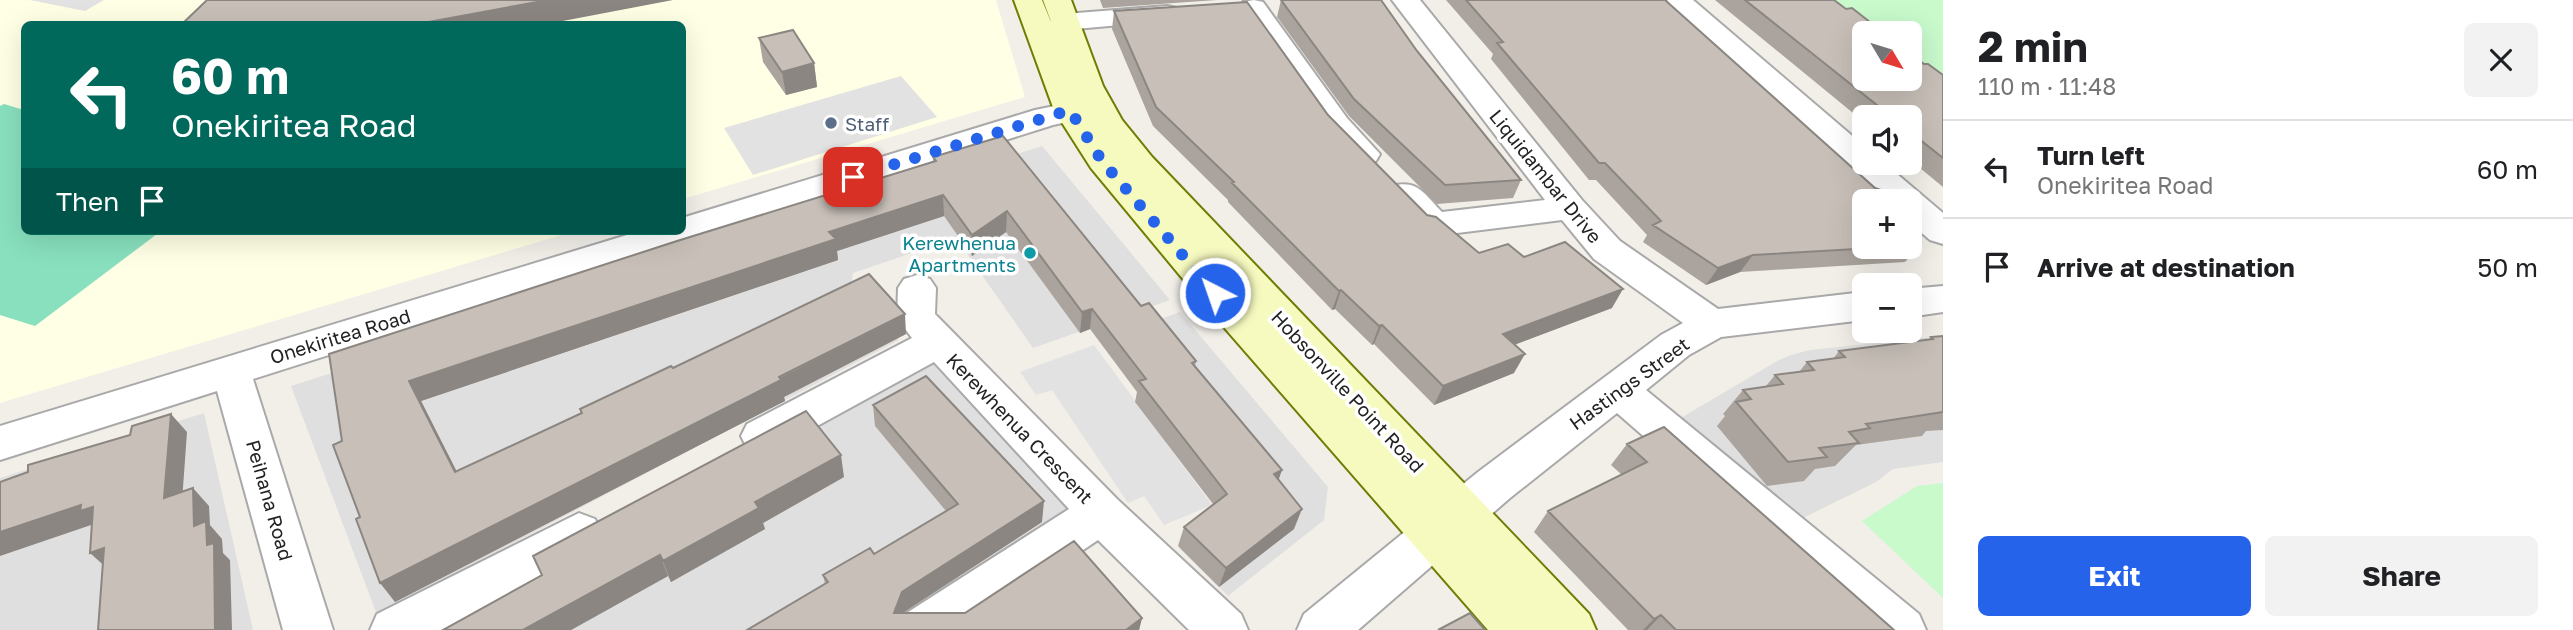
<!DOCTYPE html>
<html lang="en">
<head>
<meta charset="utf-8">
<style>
  body { margin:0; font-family:"Golos Text",sans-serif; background:#f2f2f2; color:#202124; height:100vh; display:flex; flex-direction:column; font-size:26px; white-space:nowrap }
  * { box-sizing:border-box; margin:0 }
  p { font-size:23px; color:#757577 }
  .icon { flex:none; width:38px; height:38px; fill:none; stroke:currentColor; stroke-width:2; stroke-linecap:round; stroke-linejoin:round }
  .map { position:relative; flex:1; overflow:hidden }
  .sheet { display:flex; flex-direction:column; background:#fff; width:630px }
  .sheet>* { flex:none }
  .guide { position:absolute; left:21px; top:21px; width:665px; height:214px; border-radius:10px; box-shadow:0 7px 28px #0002; background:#00695c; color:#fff; overflow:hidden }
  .needle { width:46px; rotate:128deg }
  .tools { position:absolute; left:1852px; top:21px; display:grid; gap:14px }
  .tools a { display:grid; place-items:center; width:70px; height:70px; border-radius:10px; background:#fff; box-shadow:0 7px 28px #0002; font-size:35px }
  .pin { position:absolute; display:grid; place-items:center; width:60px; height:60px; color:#fff; margin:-30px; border-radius:14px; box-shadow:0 4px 10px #0006 }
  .me { position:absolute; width:77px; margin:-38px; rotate:319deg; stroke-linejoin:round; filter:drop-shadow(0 0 5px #0008) }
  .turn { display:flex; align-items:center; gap:24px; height:147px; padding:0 35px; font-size:32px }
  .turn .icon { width:91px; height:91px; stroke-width:2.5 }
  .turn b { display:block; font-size:49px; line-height:60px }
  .then { display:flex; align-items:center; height:66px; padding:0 35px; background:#0003; gap:14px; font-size:26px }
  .round { display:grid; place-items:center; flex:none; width:74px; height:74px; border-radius:10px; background:#f2f2f2 }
  .headline { display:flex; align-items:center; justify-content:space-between; height:119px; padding:0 35px }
  h1 { font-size:42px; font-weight:700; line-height:52px }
  .primary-button { display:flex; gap:14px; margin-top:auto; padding:14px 35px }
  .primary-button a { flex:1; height:80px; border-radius:10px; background:#2563eb; color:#fff; font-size:28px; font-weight:700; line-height:80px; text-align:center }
  .primary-button a+a { background:#f2f2f2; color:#202124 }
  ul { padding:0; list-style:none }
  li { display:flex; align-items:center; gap:21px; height:98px; padding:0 35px; border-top:2px solid #e0e0e0 }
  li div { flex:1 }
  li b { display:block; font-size:26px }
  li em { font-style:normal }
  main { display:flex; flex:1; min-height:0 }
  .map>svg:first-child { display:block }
  .residential { fill:#e0dfdf }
  .education { fill:#ffffe5 }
  .park { fill:#c8facc }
  .pitch { fill:#88e0be }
  .parking { fill:#e2e2e2 }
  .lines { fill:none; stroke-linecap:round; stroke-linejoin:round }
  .street-casing { stroke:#a9a9a9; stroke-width:4 }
  .secondary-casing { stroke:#707d05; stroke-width:4 }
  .street { fill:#fff; fill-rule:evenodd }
  .secondary { fill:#f7fabf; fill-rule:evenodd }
  .wall { fill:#aba49e }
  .shaded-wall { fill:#8b8681 }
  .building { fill:#c7bfb8; stroke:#8b8681; stroke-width:2 }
  .route { stroke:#2563eb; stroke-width:12; stroke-dasharray:0 21.6 }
  .service-dot { fill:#5c6f8a; stroke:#fff; stroke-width:2.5 }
  .culture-dot { fill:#0f9aa8; stroke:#fff; stroke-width:2.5 }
  .labels { text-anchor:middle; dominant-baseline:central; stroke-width:7; stroke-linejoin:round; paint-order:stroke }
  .service-label { font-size:19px; fill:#4e5e75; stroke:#fff; text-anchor:start }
  .street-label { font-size:19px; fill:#222; stroke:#fff }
  .culture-label { font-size:19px; fill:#0d838f; stroke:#fff; text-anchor:end }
</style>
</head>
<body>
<main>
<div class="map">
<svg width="1943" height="630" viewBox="0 0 1943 630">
  <rect width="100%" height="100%" fill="#f2efe9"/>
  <path class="residential" d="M1042,146L1170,300L1033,348L956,238L853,273L851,286L899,340L377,615L291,386Z
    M1180,312L1328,487L1324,520L1228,596L1180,549L1234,511L1105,339Z
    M1943,336V462L1893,469L1876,482L1799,520L1679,419L1779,360L1791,355L1810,350Z
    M930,354L1073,506L880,630H411Z
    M204,413L253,630H0V478Z"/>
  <path class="education" d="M0,0H996L1025,97L683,199L682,24H24V231H575L0,403Z"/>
  <path class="park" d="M1825,0H1943V76L1909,64V33H1869Z
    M1943,483V598L1862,521L1917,486Z"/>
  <path class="pitch" d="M4,104L24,110V231H161L35,326L0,315V106Z"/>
  <path class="parking" d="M30,0H104L85,11Z
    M901,76L937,117L753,175L724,128Z
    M1094,345L1212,505L1164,525L1144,496L1128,503L1052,390L1036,395L1020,372Z"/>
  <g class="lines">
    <g class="street-casing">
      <path id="street" d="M1254,0L1263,2L1347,118L1380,154L1376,161C1368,163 1362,165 1354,162C1330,150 1259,36 1239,8L1243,2Z
        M1392,0H1420L1582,200L1620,241L1718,309L1864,292V320L1721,337L1689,355L1646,390L1919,614L1926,630H1865L1617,413L1510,498L1358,630H1297L1304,614L1478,472L1661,335L1683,323L1594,259L1562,220L1433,236C1414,230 1398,211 1387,194L1392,186C1418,179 1425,195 1442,212L1545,200Z
        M1662,0H1693L1864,146V163H1884L1943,213V244L1930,240L1909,222V201H1886Z
        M1167,6L1177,8L1181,14L1177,20L1064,30L1054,28L1050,22L1054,16L1064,14Z
        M1098,97L1109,99L1114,106L1109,113L1053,125L253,379L333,630H283L217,391L0,460V426L640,231H682V218L1035,110Z
        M917,275L930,279L936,288L935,314L1117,499L1241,614L1248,630H1189L1098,540L964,630H898L905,614L1069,509L934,362L777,448L762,453L747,448L741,436L747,424L912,338L897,318L898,288L904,279Z
        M1943,286V312L1909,317V289Z
        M579,513L595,519L602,533L595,547L442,630H370L377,614Z"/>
    </g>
    <g class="secondary-casing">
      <path id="secondary" d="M1014,0H1042L1053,27L1043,0H1071L1103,86L1122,120L1152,157L1589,614L1596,630H1488L1202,302L1091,168L1054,110Z"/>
    </g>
    <use href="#street" class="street"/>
    <use href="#secondary" class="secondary"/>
  </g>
  <path class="wall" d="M1100,0H1217L1103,8Z
    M1281,0L1417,51L1521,180L1513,198L1437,204L1349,116L1277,17Z
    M1446,0H1668L1667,1L1864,247H1909V229L1920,245L1905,262L1740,272L1706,285L1643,242L1647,235L1596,180H1589L1491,59L1493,54Z
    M1715,0H1834L1924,64L1943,75V187L1909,159V117H1864V122Z
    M1114,11L1328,115L1427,215L1479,253L1524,257L1612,308L1515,344L1514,373L1434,405L1374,344L1372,345L1335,309L1332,310L1228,202V200L1153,126L1112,29Z
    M759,38L814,63L817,87L786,95L763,62Z
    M933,157L1141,306L1196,361L1195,367L1279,480L1294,529L1219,587L1178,546L1184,527L1213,504L1135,402L1137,392L1090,329L1080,333L1006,232L972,256L944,216L837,251L838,260L421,401L457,472L673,368L906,334L784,397L785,401L395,602L360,517L342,441L329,354L933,161Z
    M1943,336V430L1926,431L1922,436L1856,445L1835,466L1815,469L1804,481L1767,486L1717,426L1725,416L1723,414L1743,390L1766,386L1775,375L1799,372L1807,362L1833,359L1839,351L1928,340L1931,337Z
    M873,405L1042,522L903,613L1142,618L1139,630H747L825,584L823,575L874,554L946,511L875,426Z
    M1627,444L1894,630H1628L1534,532L1548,511L1622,475L1611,465Z
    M844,477L763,523L765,529L671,582L668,576L571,630H443Z"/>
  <path class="shaded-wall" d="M548,0H673L547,24H418Z
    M814,63L817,87L786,95L782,72Z
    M943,195L944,216L837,251L838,260L421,401L467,492L455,472L409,381L829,232Z
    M1007,211L1006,232L972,256V235Z
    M1753,255L1740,272L1706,285L1718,268Z
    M1623,289L1612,308L1493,353L1503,334Z
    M1341,290L1335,309L1332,310L1339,291Z
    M1092,309L1090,329L1080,333L1082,312Z
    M905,314L906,334L784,397L785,401L395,602L380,583Z
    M1382,325L1374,344L1372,345L1379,326Z
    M1525,354L1514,373L1434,405L1443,386Z
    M171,414L187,432L181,516L164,498Z
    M841,455L844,477L763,523L765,529L671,582L663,561L755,502Z
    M1282,470L1275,490L1274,474Z
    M193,488L209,506L210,525L222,539L223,553L230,560L232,630H215L207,545L194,526Z
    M1044,501L1042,522L904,612L897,630L894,613L902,592Z
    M81,505L93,507L94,524L0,556V532Z
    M1302,509L1294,529L1219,587L1226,568Z
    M104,548L109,570L90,553Z
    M660,555L668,576L571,630H523Z
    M1661,615L1647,630H1643L1654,619Z
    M1142,618L1139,630H1126Z"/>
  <path class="building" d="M207,0H548L418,24H182Z
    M1281,0H1381L1417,51L1521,180L1445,185L1354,99Z
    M1466,0H1665L1875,188L1884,191L1891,201H1864V247H1891L1753,255L1718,268L1653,225L1661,221L1605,163H1599L1497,43L1503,42Z
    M1745,0H1834L1846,9L1852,8L1884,33H1864V79H1909V52L1924,64H1928L1943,75V158L1909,131V117H1892Z
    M1247,2L1328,115L1427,215L1436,217L1479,253L1508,244L1524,257L1565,242L1623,289L1503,334L1525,354L1443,386L1382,325L1379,326L1341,290L1339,291L1232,183L1234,182L1156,107L1114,11Z
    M793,30L814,63L782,72L759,38Z
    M1003,136L1141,306L1149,303L1196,361L1192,363L1282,470L1274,474L1302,509L1226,568L1184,527L1227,494L1139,381L1146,379L1092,309L1082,312L1007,211L972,235L943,195L829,232L836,239L409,381L455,472L582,413L580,409L671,366L673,368L869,274L905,314L779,377L781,380L380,583L356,519L360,517L333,445L342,441L329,354L677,241L936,161L933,157Z
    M1909,229L1920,245L1909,246Z
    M1943,336V412L1866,424L1870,428L1849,432L1859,443L1819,448L1827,457L1788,462L1736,402L1751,399L1743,390L1783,384L1775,375L1814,370L1807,362L1845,357L1839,351L1933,339L1931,337Z
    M926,376L1044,501L902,592L894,613H965L1074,541L1142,618L1126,630H747L828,582L823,575L870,548L874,554L958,504L873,405Z
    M806,411L841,455L755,502L759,508L663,561L660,555L523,630H443L542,575L533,556Z
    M171,414L164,498L193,488L194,526L206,521L207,545L214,543L215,630H98L104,548L90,553L93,507L80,511L81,505L0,532V482L28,472V465L130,435L132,426Z
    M1664,427L1894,630H1676L1661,615L1654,619L1548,511L1647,462L1627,444Z
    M1470,613L1485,630H1438Z"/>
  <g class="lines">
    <path class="route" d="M853,177L1070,110L1102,161L1215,293"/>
  </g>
  <circle class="service-dot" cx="831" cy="123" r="7"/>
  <circle class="culture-dot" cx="1030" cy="253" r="7"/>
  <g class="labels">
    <g class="service-label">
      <text x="845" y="123">Staff</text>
    </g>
    <g class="street-label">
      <text transform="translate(1546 176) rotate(51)">Liquidambar Drive</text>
      <text transform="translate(340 336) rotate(-17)">Onekiritea Road</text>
      <text transform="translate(1629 383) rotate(-36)">Hastings Street</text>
      <text transform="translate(1348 391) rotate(47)">Hobsonville Point Road</text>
      <text transform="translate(1020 428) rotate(46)">Kerewhenua Crescent</text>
      <text transform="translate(270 500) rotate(74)">Peihana Road</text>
    </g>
    <g class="culture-label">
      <text x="1016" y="242">Kerewhenua<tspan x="1016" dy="22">Apartments</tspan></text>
    </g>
  </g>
</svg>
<div class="tools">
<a><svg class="needle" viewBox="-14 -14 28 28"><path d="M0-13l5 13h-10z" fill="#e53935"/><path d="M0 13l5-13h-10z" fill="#757577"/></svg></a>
<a><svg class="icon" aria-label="sound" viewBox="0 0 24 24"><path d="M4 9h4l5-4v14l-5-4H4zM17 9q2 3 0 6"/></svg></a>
<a>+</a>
<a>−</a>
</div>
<div class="pin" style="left:853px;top:177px;background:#d93025"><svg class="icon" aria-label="arrive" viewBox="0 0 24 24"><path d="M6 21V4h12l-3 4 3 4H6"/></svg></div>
<svg class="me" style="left:1215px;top:293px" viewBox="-20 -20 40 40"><circle r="17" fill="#2563eb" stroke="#fff" stroke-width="3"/><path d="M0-11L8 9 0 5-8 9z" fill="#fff"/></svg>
<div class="guide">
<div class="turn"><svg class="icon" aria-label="left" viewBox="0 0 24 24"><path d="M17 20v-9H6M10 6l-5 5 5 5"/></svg><div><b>60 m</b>Onekiritea Road</div></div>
<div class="then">Then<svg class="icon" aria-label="arrive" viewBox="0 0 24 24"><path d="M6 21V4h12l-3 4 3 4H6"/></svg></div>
</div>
</div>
<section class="sheet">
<div class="headline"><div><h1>2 min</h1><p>110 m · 11:48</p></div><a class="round"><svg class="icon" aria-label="close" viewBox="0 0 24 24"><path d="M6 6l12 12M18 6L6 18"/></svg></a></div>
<ul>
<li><svg class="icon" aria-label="left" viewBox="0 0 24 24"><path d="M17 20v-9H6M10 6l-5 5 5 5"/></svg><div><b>Turn left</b><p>Onekiritea Road</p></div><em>60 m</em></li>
<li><svg class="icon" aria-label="arrive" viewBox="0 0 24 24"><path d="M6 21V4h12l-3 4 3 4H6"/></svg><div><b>Arrive at destination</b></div><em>50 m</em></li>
</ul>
<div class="primary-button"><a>Exit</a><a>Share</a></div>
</section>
</main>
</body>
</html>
